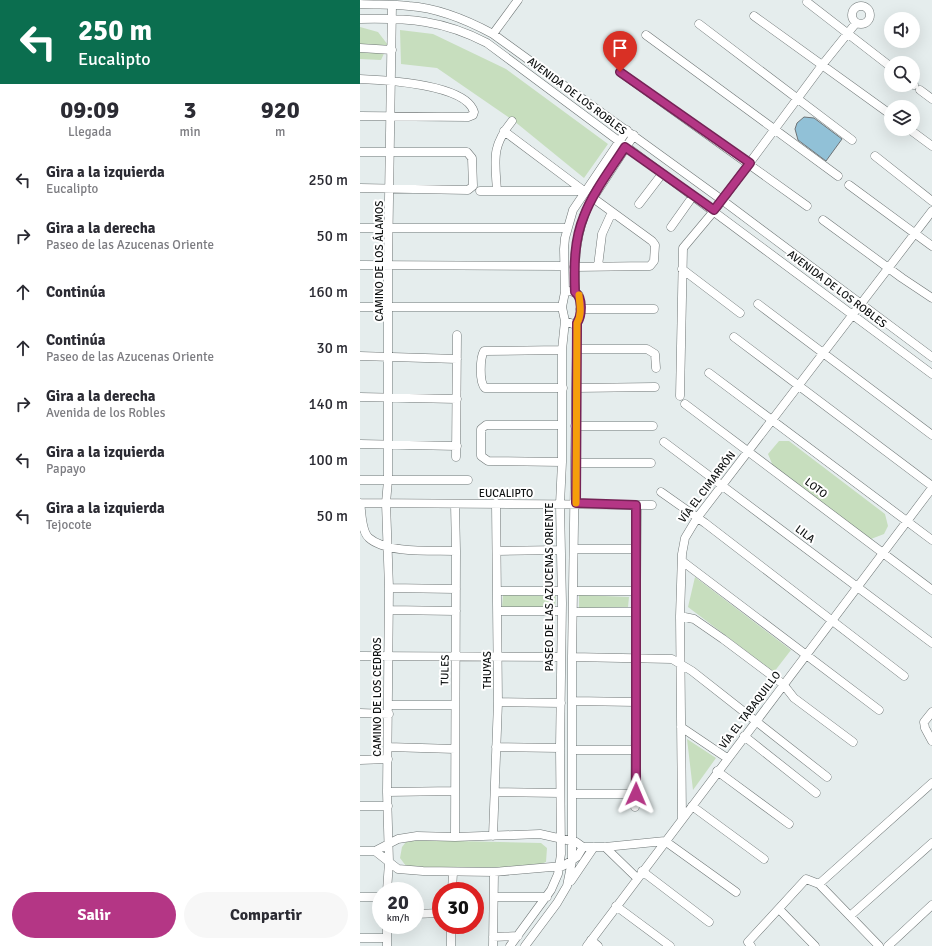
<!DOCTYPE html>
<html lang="es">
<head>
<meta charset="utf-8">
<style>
  body { margin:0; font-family:Signika,sans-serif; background:#f7f7f7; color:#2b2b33; height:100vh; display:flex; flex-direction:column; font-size:15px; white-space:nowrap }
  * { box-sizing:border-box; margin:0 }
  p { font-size:13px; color:#7c7c81 }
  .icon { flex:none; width:22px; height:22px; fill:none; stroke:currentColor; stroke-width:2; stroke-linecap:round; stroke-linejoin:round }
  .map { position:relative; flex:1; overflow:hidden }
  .details { display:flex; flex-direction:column; background:#fff; width:360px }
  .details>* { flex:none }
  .banner { background:#0b6e4f; color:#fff; overflow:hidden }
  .fabs { position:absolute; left:524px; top:12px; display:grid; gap:8px }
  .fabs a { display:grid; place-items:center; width:36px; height:36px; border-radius:50%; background:#fff; box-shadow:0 4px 16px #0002; font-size:20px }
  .speed { position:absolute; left:12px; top:882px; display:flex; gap:8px; font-size:20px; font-weight:700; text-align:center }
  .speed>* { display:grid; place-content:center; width:52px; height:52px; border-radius:50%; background:#fff; box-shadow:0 4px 16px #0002; line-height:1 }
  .speed small { font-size:10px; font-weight:400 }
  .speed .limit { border:6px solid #d22; background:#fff; color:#111 }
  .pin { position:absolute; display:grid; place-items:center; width:34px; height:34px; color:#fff; margin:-41px -17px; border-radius:50% 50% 50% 0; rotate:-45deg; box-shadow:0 0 4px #0007 }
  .pin .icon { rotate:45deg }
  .me { position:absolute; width:44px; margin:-22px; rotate:1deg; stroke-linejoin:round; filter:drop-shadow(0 0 3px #0008) }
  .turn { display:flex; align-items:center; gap:14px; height:84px; padding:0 12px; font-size:18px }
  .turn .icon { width:52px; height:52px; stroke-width:2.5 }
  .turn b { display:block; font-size:28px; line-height:34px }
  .eta { display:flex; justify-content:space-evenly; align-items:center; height:68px; text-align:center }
  .eta b { font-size:24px; font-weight:800; line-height:28px }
  .primary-button { display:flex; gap:8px; margin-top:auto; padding:8px 12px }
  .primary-button a { flex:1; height:46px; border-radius:24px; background:#b43685; color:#fff; font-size:16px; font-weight:800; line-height:46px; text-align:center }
  .primary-button a+a { background:#f7f7f7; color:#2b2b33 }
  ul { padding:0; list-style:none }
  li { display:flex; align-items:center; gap:12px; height:56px; padding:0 12px }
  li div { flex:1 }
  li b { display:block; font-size:15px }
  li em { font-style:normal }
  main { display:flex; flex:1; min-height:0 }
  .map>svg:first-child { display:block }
  .green { fill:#c7debe }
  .building { fill:#91c1d7; stroke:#6e7477 }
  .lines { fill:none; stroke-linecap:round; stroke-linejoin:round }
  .minor-casing { stroke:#6f7676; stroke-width:9 }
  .minor { stroke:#fff; stroke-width:8 }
  .route-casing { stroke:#752356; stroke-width:10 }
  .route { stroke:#b43685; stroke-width:7 }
  .slow { stroke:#f59e0b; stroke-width:7 }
  .labels { text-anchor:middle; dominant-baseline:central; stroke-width:4; stroke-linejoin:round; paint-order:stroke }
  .street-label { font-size:11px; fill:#0f1212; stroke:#fff }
</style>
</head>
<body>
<main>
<section class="details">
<div class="banner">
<div class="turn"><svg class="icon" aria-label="left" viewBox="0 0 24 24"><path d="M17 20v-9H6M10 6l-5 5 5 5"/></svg><div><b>250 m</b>Eucalipto</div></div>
</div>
<div class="eta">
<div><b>09:09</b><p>Llegada</p></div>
<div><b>3</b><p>min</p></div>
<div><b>920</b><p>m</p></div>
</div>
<ul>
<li><svg class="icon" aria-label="left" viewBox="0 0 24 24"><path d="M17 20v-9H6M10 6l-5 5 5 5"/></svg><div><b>Gira a la izquierda</b><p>Eucalipto</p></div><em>250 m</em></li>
<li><svg class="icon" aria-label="right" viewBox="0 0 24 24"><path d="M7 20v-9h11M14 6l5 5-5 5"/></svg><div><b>Gira a la derecha</b><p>Paseo de las Azucenas Oriente</p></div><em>50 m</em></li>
<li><svg class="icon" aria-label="ahead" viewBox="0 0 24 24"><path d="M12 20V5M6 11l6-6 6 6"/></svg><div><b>Continúa</b></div><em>160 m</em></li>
<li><svg class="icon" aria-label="ahead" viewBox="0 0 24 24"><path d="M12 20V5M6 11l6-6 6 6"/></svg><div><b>Continúa</b><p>Paseo de las Azucenas Oriente</p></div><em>30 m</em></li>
<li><svg class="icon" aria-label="right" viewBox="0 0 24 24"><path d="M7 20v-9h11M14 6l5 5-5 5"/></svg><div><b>Gira a la derecha</b><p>Avenida de los Robles</p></div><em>140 m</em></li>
<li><svg class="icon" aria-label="left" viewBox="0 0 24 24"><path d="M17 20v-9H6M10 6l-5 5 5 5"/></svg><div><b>Gira a la izquierda</b><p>Papayo</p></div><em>100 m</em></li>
<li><svg class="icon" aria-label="left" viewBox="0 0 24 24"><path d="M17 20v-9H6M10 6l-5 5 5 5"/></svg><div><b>Gira a la izquierda</b><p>Tejocote</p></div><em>50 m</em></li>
</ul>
<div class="primary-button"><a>Salir</a><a>Compartir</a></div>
</section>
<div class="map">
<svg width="572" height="946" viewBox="0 0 572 946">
  <rect width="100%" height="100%" fill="#e5eded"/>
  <path class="green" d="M0,27L18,32L28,45L21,60L0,59Z
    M40,30L73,34L146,69L248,144L224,178L154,121L77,68L41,64Z
    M419,441H429L525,514L528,526L524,534L511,539L413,466L408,454Z
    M335,577L431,650L414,672L328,607Z
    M143,595L196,596L195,608L142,607Z
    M219,595L269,597L268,607L219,608Z
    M327,739L356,758L333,790Z
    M58,840L181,843L187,848L186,862L176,866L167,867L53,868L46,866L40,858L42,847L46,842Z"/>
  <path class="building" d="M444,117L454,118L482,139L466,161L438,140L435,129L437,123Z"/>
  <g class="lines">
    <g class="minor-casing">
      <path id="minor" d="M447,2L531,67
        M0,4C16,5 33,4 49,6C79,8 107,20 133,34L362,200L572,357
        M492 15a9 9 0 1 1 18 0a9 9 0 1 1-18 0Z
        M394,16L530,114
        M0,19C49,18 83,20 127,43L572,374
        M339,24L492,140
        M133,34L158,0
        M286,35L478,176
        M0,48L32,50
        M260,72L447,206
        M0,79C24,80 106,84 114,112L113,115L108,117L0,116
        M553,84L554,85
        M560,90L572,99
        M549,129L572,146
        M144,131L224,191
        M0,152H107L112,158L113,186L108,190L0,188
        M515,156L572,201
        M489,185L572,246
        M120,191H224
        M137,191C135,159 131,147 152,121
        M279,204L302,174
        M463,220L542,278L572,298
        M311,227L333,196
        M0,228H207
        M0,265L203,266
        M238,266L242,234L252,212
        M214,267L290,266L294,261L295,245L292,241L233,198
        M322,269L380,313
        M211,291L219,295C220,304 224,321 213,324L205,321L202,307L205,292Z
        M215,291C214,260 216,232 229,204L274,135
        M205,292L204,249L205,238L213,210L267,130
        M398,304L572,435
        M0,307H202
        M220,309H294
        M374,337L572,486
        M217,349H287L295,354L296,368
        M202,350L124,351C120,358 119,382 125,388H203
        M0,356L97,359
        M349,373L572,540
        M216,388L295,387
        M320,396L323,248L354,211L463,64L496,23
        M0,397L97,399
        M325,404L572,590
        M215,426H293
        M304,442L572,643
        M0,444L97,446
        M96,457L97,335
        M202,462L128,461L121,456V429L126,425H202
        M215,463H291
        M0,480H108
        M301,492L345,523L544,676
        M0,503L292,505
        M0,503C2,513 1,531 9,538C27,554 74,550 96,551
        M214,549H276
        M137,551L201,550
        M322,561L519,710
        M29,588L96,589
        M137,591H201
        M214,591H276
        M29,610L96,611
        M138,611H201
        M214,612H275
        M320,616L334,619L363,639L423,684L434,698L493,742
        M0,656L200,657
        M212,657L312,659L332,671L467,777
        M213,701L276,702
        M138,702L201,703
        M29,705H95
        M572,712L564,722L565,728L572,741
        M0,713L29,714
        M321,727L367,758
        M384,736L456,793
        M28,747L95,749
        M136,747L200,748
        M213,750H276
        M0,760L28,759
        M357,771L429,824
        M27,792L95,791
        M136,792L200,793
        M213,794H275
        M0,806H28
        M332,806L404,859
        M275,807L277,505
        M322,818L320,616L322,554L325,538L337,518L572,211
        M133,836L138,702L136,503
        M95,837L96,551L95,504
        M245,847L277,878
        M0,851H15L38,839L57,836L95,837L180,834L216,842L223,847H245L305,841L376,892
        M15,851L38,869L63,871L134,872L203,866L217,857L223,847
        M282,871L349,922
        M211,881L234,847
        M459,884L572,783
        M27,891L29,862L27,792L29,588L26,503L28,480V264L32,5
        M92,891L93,872
        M0,897H21
        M134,897H187
        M256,906L310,946
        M419,909L455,946
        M55,914L81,913
        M490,916L572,843
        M27,925V946
        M91,925V946
        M133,937L158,936
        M0,938H27
        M231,940L238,946
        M133,946L134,872
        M150,946L191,890L198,874L201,854L200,748L202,603L200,504L202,462V350L205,321
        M165,946L197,903L207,886L212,861V657L217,323
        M227,946L572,488
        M391,946L388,942L446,879L459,884L519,946
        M528,946L572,905"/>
    </g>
    <use href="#minor" class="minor"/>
  </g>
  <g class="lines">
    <g class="route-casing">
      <path id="route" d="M260,72L390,163L354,210L265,147C251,169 233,192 224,216C214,240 214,266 215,292C223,298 222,315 217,323L216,503L276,505V794"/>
    </g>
    <use href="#route" class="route"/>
    <path class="slow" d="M216,503L217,323C222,315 220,305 219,295"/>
  </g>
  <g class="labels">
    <g class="street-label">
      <text transform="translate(217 96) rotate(37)">AVENIDA DE LOS ROBLES</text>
      <text transform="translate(19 261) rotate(-90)">CAMINO DE LOS ÁLAMOS</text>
      <text transform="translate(477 289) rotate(37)">AVENIDA DE LOS ROBLES</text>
      <text transform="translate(347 487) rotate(-53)">VÍA EL CIMARRÓN</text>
      <text transform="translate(456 488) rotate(37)">LOTO</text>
      <text x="146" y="493">EUCALIPTO</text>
      <text transform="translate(445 534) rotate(37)">LILA</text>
      <text transform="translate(189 587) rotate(-90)">PASEO DE LAS AZUCENAS ORIENTE</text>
      <text transform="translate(85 670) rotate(-89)">TULES</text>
      <text transform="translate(127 670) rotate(-90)">THUYAS</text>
      <text transform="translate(17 697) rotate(-90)">CAMINO DE LOS CEDROS</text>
      <text transform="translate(390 710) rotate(-53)">VÍA EL TABAQUILLO</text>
    </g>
  </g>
</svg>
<div class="fabs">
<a><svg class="icon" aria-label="sound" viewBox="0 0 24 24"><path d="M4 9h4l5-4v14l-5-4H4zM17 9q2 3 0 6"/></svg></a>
<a><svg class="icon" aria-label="search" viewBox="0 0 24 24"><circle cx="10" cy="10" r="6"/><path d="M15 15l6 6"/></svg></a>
<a><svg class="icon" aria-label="layers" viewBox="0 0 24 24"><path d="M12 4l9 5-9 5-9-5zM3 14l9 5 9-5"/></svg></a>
</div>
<div class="speed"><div>20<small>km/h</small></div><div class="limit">30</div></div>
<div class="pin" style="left:260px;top:72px;background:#d93025"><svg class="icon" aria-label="arrive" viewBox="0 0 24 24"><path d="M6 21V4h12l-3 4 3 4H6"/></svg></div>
<svg class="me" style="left:276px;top:794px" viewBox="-20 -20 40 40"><path d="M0-17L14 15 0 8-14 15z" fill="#b43685" stroke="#fff" stroke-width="4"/></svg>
</div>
</main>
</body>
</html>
